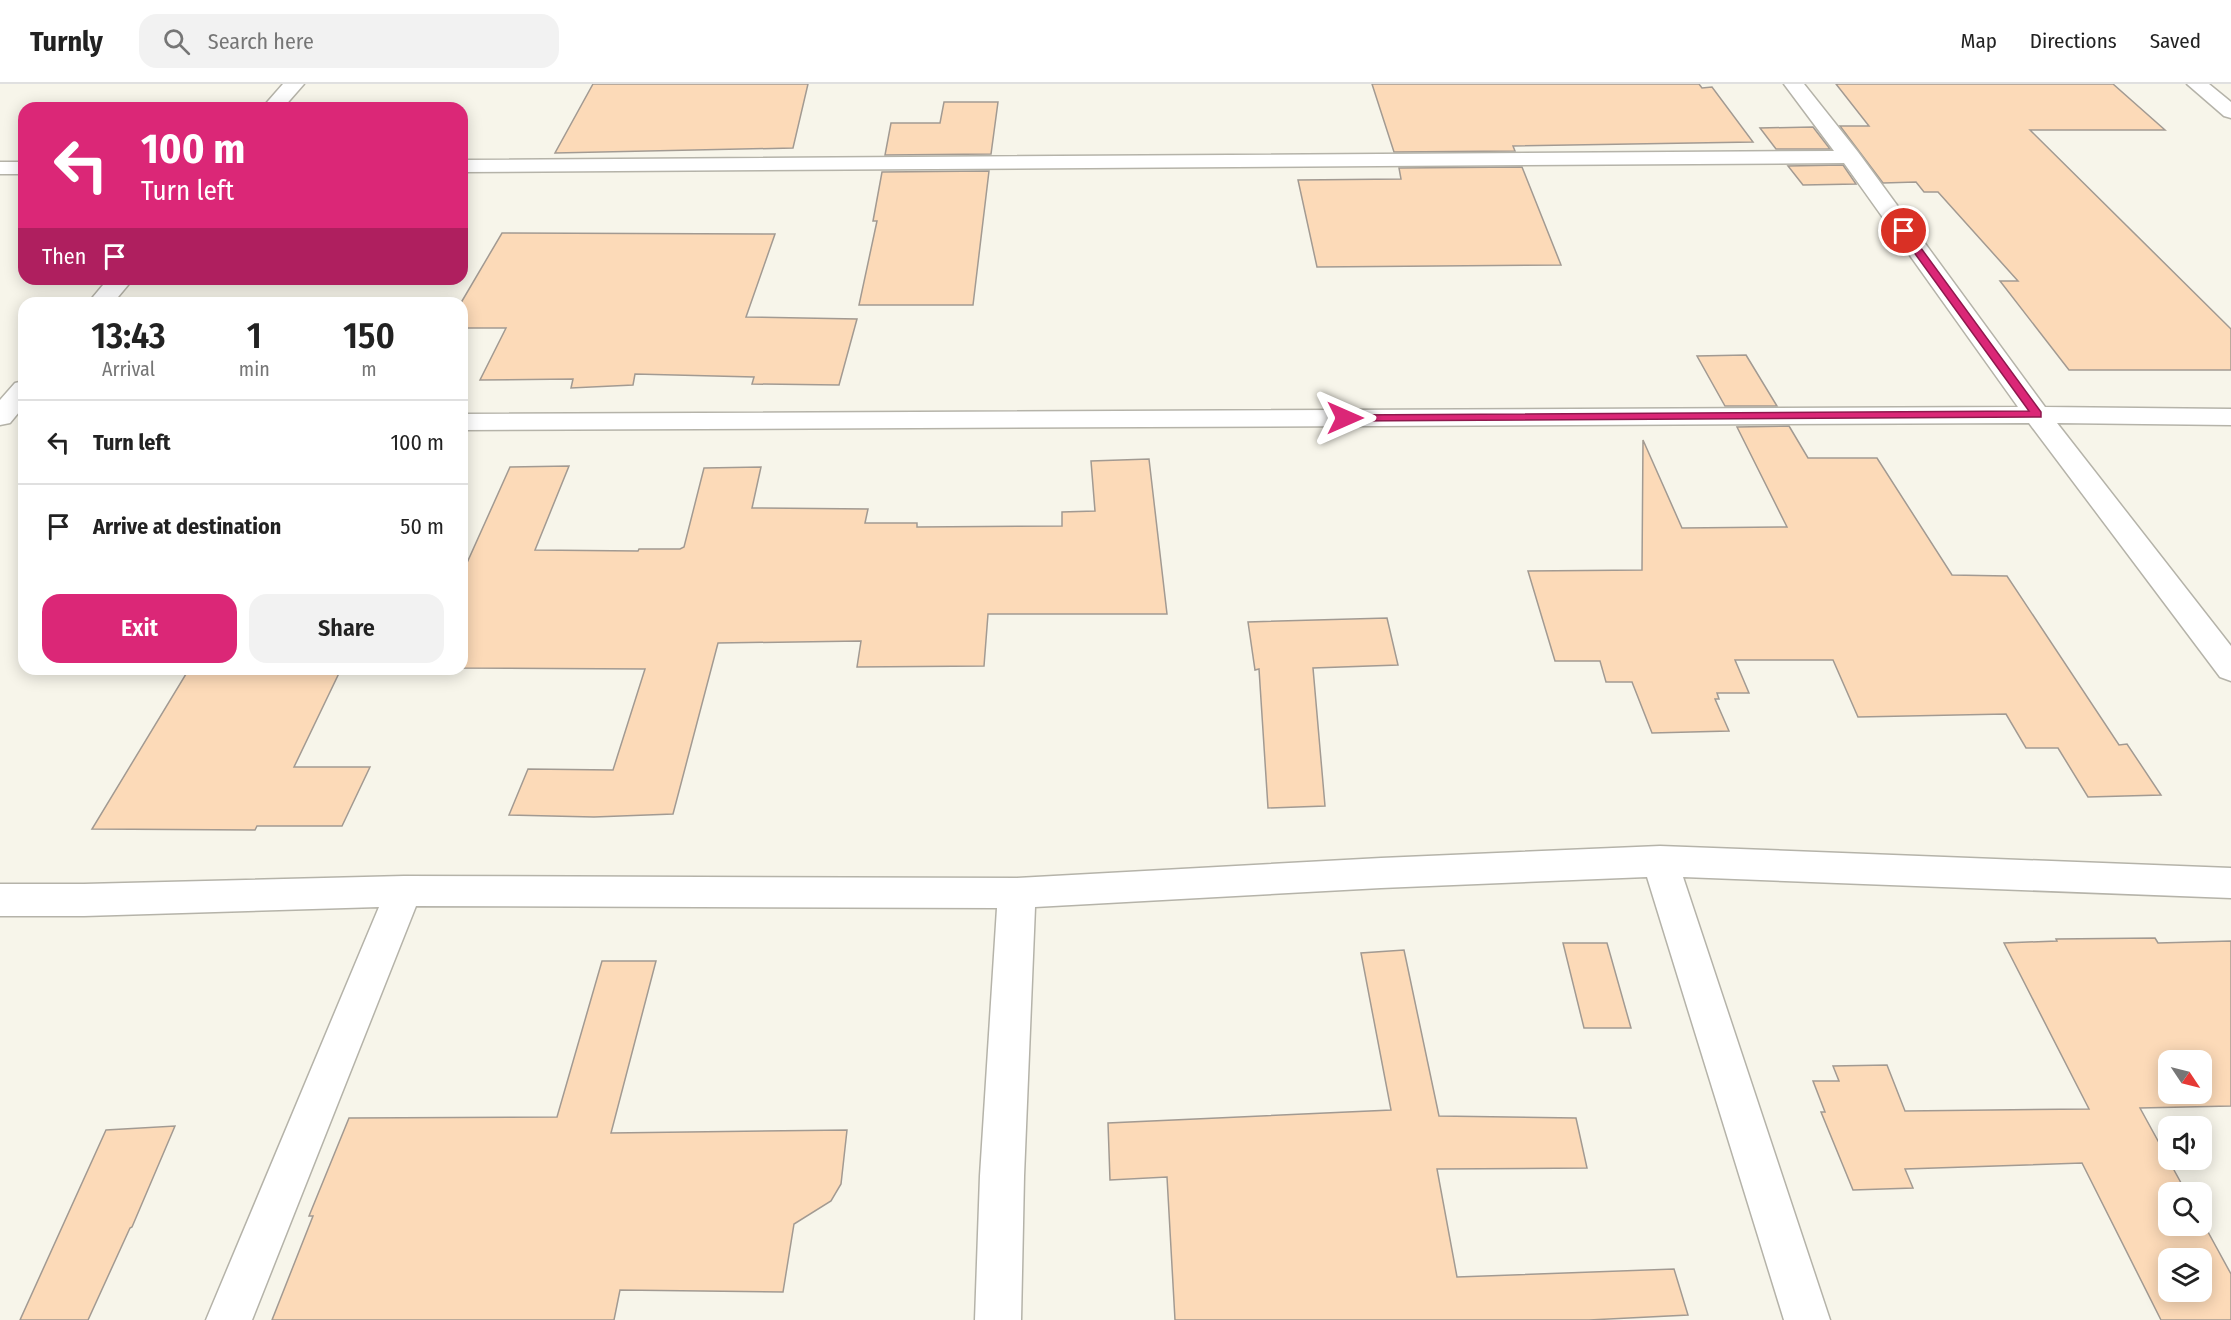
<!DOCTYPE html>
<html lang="en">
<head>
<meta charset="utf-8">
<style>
  body { margin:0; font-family:"Fira Sans Condensed",sans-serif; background:#f2f2f2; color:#222; height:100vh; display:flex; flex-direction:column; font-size:22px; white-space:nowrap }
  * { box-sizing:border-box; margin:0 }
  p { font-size:20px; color:#767676 }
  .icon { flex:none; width:33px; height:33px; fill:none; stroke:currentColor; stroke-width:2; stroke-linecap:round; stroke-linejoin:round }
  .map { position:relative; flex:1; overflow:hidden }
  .drawer { position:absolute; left:18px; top:213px; width:450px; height:378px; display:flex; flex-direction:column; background:#fff; border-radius:18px; box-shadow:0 3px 15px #0003 }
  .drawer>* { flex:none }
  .top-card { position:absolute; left:18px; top:18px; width:450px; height:183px; border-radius:18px; box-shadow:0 3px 15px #0003; background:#db2777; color:#fff; overflow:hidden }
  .needle { width:39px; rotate:125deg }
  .buttons { position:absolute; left:2158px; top:966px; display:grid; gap:12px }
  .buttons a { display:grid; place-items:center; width:54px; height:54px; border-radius:12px; background:#fff; box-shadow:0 3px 15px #0003; font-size:30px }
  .pin { position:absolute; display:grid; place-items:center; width:51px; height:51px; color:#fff; margin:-26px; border:3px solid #fff; border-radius:50%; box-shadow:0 2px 6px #0007 }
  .me { position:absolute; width:66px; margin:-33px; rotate:90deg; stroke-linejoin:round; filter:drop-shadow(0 0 4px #0008) }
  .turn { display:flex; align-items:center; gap:21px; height:126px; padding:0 24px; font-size:27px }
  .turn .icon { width:78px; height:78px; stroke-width:2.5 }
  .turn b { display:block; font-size:42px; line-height:51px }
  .then { display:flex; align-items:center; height:57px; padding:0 24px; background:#0003; gap:12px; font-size:22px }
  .eta { display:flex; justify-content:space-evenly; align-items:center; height:102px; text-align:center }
  .eta b { font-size:36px; font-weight:600; line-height:42px }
  .cta { display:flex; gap:12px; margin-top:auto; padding:12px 24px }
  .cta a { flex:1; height:69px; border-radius:18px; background:#db2777; color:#fff; font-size:24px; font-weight:600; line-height:69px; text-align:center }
  .cta a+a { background:#f2f2f2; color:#222 }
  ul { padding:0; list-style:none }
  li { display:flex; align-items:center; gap:18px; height:84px; padding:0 24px; border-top:2px solid #e0e0e0 }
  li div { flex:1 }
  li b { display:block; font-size:22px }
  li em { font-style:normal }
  header { display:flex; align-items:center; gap:36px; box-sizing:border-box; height:84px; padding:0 30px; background:#fff; border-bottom:2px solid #e0e0e0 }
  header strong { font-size:28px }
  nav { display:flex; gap:33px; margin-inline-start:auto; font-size:21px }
  .search { width:420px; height:54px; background:#f2f2f2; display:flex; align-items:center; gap:15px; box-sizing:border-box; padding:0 21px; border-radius:18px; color:#767676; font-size:22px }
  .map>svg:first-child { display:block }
  .building { fill:#fcdab8; stroke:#a29a92; stroke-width:1.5; fill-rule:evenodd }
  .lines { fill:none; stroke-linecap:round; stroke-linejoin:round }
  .minor-casing { stroke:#b5b3a9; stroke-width:3 }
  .minor { fill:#fff; fill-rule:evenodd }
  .route { fill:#db2777; stroke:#8e194d; stroke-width:1.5 }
</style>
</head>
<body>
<header>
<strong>Turnly</strong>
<div class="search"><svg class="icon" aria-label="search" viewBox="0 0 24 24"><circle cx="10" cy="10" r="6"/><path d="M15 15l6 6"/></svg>Search here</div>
<nav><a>Map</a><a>Directions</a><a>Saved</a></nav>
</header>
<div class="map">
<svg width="2231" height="1236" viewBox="0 0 2231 1236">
  <rect width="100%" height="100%" fill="#f7f5ea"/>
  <path class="building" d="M593,0H808L793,64L555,69Z
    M1372,0H1699L1702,4L1712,3L1753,58L1513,62L1515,67L1394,68Z
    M1836,0H2113L2165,46H2030L2231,245V286H2069L2000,197H2018L1938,108H1924L1916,98L1883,99L1840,42H1869Z
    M944,18H998L991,70L885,71L891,39H940Z
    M1813,43L1830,65H1776L1760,44Z
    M1843,81L1856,100L1803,101L1788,82Z
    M1522,83L1561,181L1317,183L1298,96L1401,95L1399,84Z
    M989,87L973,221H859L877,137H873L882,88Z
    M502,149L775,150L746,233L857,235L839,301L752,300L754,293L635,290L633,301L571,304L573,295L480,296L506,244H462V217Z
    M1746,271L1777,322H1725L1697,272Z
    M1789,342L1808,374H1877L1952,491L2007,492L2119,661L2127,660L2161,711L2088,713L2058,664H2026L2006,630L1858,633L1833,576H1735L1749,609H1717L1719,615H1715L1729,647L1652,649L1632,598H1606L1600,577H1555L1528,487L1642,486L1643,356L1682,444L1787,443L1737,343Z
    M1149,375L1167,530H988L984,582L857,583L861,557L718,559L673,730L594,733L509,731L528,685L613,686L645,585L462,584V490L510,383L569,382L535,466L638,467L639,465H680L684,463L704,384L761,383L752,424L868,425L865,439H917V443L1062,442V428L1095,427L1091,377Z
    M1387,534L1398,581L1313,584L1325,722L1268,724L1259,585L1255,586L1248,538Z
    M189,585H341L294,683H370L342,742H257L255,746L92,745Z
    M2155,854L2158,859L2231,857V1022L2140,1024L2186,1108H2169V1142H2202V1137L2231,1190V1236H2161L2082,1079L1905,1085L1913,1104L1853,1106L1821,1028H1825L1813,997H1839L1833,982L1887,981L1905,1027L2089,1025L2004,859L2057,857L2056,855ZM2169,976H2202V1010H2169ZM2169,1174H2202V1208H2169Z
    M1563,859H1607L1631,944H1584Z
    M1404,866L1439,1032L1576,1034L1587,1084L1437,1085L1457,1193L1674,1185L1688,1231L1589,1236H1175L1167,1093L1110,1096L1108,1039L1391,1026L1361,869Z
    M602,877H656L611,1049L847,1046L841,1100L831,1117L794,1140L783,1208L620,1206L614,1236H272L313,1132H309L349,1034L557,1033Z
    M175,1042L132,1143L130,1144L88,1236H20L106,1046Z"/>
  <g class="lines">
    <g class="minor-casing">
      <path id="minor" d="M283,0H304L283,24H262Z
        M1784,0H1804L1858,68L2045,323L2231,325V341L2057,339L2231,562V597L2220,593L2029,339L462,346V330L2018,323L1844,79L462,88V76L1834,67Z
        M2187,0H2209L2231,18V34L2224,32Z
        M0,78H24V90H0Z
        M108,195H133L113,219H88Z
        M24,297V322L10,339L0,341V316L15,299Z
        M1660,762L2231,784V814L1683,793L1830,1236H1784L1647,793L1381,804L1035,823L1024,1092L1021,1236H975L980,1092L997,824L416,822L252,1236H206L379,823L84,832H0V800H84L404,792L1017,794L1381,774Z"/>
    </g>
    <use href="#minor" class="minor"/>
  </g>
  <path class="route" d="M1900,145H1907L2041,328V333L1345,337L1340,334L1345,331L2029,327L1900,149Z"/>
</svg>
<div class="buttons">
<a><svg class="needle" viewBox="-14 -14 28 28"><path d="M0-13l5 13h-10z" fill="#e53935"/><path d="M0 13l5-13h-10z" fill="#767676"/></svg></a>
<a><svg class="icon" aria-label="sound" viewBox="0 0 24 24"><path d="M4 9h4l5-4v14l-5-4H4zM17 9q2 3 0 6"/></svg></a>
<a><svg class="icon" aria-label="search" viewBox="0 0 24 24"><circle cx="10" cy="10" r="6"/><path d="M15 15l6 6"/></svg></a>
<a><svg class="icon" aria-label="layers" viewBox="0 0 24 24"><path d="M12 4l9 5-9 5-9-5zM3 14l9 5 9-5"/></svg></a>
</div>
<div class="pin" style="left:1904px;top:147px;background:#d93025"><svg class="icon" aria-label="arrive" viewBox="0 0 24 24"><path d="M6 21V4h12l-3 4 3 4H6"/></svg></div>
<svg class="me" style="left:1345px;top:334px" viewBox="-20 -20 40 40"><path d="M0-17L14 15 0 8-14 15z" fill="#db2777" stroke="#fff" stroke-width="4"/></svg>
<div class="top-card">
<div class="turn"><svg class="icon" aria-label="left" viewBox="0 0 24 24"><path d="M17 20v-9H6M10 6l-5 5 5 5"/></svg><div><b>100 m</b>Turn left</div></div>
<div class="then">Then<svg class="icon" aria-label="arrive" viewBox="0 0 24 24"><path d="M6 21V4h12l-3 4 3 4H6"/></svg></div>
</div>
<section class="drawer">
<div class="eta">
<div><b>13:43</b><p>Arrival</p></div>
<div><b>1</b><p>min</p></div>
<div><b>150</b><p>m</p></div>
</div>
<ul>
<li><svg class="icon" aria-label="left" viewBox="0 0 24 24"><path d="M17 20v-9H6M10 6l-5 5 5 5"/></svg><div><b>Turn left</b></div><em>100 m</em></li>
<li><svg class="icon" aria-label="arrive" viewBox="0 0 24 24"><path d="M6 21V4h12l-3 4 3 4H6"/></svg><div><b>Arrive at destination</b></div><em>50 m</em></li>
</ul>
<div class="cta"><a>Exit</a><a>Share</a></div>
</section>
</div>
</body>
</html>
